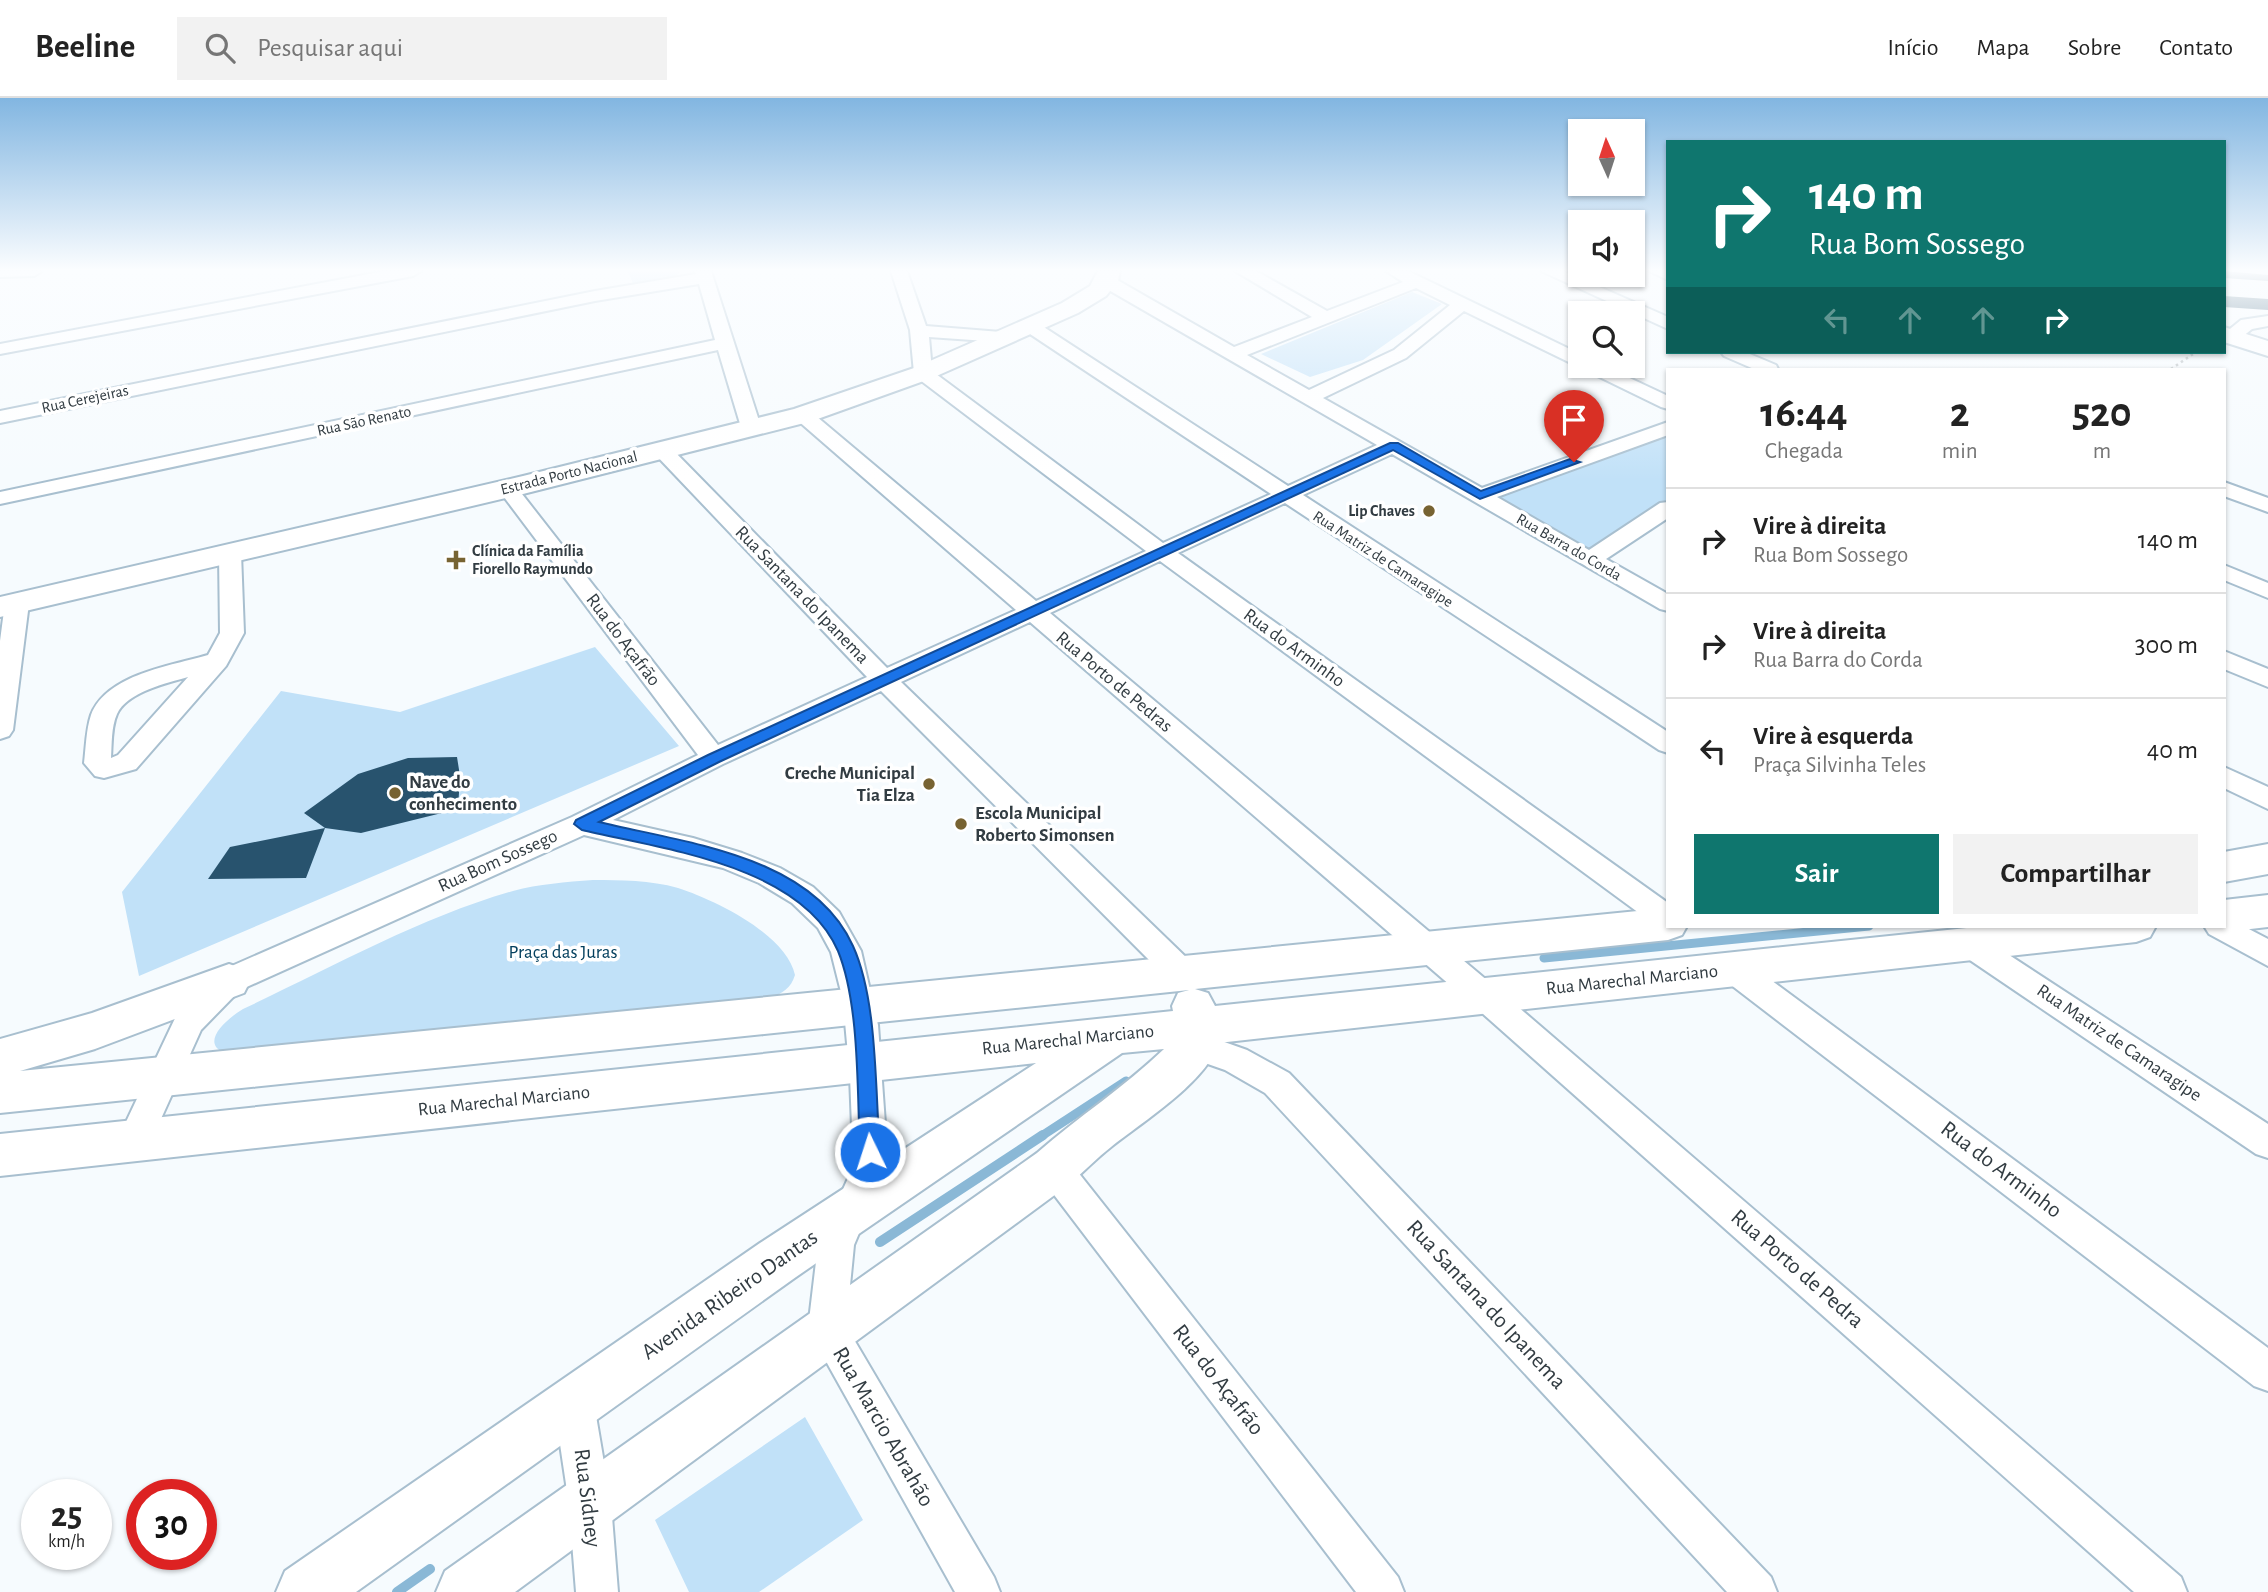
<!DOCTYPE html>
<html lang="pt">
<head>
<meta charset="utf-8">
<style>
  body { margin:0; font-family:"Alegreya Sans",sans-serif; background:#f2f2f2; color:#222; height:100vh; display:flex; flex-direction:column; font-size:26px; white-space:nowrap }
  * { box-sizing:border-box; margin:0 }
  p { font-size:23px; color:#767676 }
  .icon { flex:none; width:38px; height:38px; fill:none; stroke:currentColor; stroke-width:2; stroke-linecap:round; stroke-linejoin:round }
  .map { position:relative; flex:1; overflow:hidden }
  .side { position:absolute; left:1666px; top:270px; width:560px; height:560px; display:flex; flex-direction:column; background:#fff; border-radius:0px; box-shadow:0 2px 5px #0004 }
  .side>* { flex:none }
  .banner { position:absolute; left:1666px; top:42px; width:560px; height:214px; border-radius:0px; box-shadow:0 2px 5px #0004; background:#0f766e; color:#fff; overflow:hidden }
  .needle { width:46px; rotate:357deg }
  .buttons { position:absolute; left:1568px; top:21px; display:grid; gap:14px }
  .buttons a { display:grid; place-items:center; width:77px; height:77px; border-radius:0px; background:#fff; box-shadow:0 2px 5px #0004; font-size:35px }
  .speed { position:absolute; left:21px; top:1381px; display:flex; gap:14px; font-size:35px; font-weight:700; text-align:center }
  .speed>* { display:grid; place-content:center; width:91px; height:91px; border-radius:50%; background:#fff; box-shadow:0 2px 5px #0004; line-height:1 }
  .speed small { font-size:18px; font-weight:400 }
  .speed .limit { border:10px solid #d22; background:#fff; color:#111 }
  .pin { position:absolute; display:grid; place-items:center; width:60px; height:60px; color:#fff; margin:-72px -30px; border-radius:50% 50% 50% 0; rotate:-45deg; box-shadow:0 0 7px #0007 }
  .pin .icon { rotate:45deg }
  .me { position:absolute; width:77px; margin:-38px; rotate:356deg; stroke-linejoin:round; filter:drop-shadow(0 0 5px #0008) }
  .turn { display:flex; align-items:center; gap:24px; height:147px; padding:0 28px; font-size:32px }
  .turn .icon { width:91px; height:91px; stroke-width:2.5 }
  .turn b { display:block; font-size:49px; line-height:60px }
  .lanes { display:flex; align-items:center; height:66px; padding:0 28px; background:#0003; justify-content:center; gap:35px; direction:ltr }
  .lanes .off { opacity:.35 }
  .eta { display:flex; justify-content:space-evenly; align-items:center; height:119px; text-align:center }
  .eta b { font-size:42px; font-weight:700; line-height:49px }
  .button { display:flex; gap:14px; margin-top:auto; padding:14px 28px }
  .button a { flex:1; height:80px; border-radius:0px; background:#0f766e; color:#fff; font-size:28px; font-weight:700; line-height:80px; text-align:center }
  .button a+a { background:#f2f2f2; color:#222 }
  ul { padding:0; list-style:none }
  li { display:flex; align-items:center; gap:21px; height:105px; padding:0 28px; border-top:2px solid #e0e0e0 }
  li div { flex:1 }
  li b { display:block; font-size:26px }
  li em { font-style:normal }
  header { display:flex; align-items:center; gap:42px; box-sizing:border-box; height:98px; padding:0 35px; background:#fff; border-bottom:2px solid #e0e0e0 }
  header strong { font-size:33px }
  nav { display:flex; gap:38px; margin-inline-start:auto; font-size:24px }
  .search { width:490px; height:63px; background:#f2f2f2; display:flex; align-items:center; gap:18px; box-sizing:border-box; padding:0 24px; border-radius:0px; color:#767676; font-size:26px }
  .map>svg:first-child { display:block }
  .green { fill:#c1e1f8 }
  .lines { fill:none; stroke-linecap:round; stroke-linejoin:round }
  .stream-far1 { stroke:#8ab8d6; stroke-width:9 }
  .stream { stroke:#8ab8d6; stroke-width:10 }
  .building { fill:#28536e }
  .street-casing { stroke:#a8bfcf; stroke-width:4 }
  .secondary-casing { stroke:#a8bfcf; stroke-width:4 }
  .path { stroke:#b0b7bb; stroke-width:2.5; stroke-dasharray:2.5 3.5; stroke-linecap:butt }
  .street { fill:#fff; fill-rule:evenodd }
  .secondary { fill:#fff; fill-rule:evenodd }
  .route { fill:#1a73e8; stroke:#114b97; stroke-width:2 }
  .poi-dot { fill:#776332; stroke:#fff; stroke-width:2.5 }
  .labels { text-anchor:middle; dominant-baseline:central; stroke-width:7; stroke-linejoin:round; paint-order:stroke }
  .far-street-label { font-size:16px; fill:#323c42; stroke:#fff }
  .far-poi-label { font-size:16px; font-weight:bold; fill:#323c42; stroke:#fff; text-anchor:end }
  .street-label { font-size:19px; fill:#323c42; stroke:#fff }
  .poi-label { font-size:19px; font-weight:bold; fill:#323c42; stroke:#fff; text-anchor:start }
  .park-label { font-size:19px; fill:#04405e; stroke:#fff }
  .near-street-label { font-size:23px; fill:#323c42; stroke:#fff }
</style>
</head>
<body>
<header>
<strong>Beeline</strong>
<div class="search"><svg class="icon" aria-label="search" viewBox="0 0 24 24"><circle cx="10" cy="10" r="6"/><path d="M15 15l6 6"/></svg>Pesquisar aqui</div>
<nav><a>Início</a><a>Mapa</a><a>Sobre</a><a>Contato</a></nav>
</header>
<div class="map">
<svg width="2268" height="1494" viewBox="0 0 2268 1494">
  <rect width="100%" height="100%" fill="#f6fbfe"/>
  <path class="green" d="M628,173H681L674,180L634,188Z
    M1412,194L1442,206L1363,262L1310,279L1261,256Z
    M1668,336V401L1587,452L1497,400Z
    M595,549L679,648L139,878L122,794L281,593L400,614Z
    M593,782C621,782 650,782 678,790C715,802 786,836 795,877C791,890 783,895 770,900L223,954C199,943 231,918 243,911C331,870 419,820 513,793C539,786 566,784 593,782Z
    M805,1319L863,1422L759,1494H689L655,1422Z"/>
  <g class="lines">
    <path class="stream-far1" d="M1544,860L1869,828
      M1040,1039L1126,983"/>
    <path class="stream" d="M880,1144L1043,1037
      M397,1494L430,1471"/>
  </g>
  <path class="building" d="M2224,173L2268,177V183L2224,180Z
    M2224,198L2268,201V212L2224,209Z
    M457,659L460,678L458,711L361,735L325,730L306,780L208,781L230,749L325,730L304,715L358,676L408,660Z"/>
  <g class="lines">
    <g class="street-casing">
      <path id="street" d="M0,173H42L34,178L0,179Z
        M385,173H421L413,178L0,256V246Z
        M695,173H711L761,329L758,333L751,335L741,329L718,252L0,406V394L715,242L699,186L595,203L0,325V313L595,193L696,176Z
        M891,173H907L926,228L1001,234L1010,239L1001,244L929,239L932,273L1163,445L1271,396L1024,232L1021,228L1024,224H1036L1288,388L1377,347L1100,187L1098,183L1100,179H1112L1234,249L1312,219L1235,173H1256L1327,213L1403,184L1386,173H1408L1580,256V268H1604L1668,298V311L1661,309L1464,213L1406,260L1323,300L1482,390L1668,324V337L1497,399L1589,452L1660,405L1668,404V420L1606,461L1668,496V513L1660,511L1392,356L1303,397L1668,634V655L1659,652L1285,405L1178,455L1668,805V828L1678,829L1668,833L1658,829L1160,463L1050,515L1495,889L2181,1479L2187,1494H2134L1473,907L1030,524L901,584L1193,866L1197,875L1193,884L1182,887L1171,884L881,593L723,666L613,722L693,740L742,755L780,770L813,789L839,814L861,853L878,927L887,1054L883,1078L854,1147L846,1228L994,1479L1000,1494H955L808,1231L818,1147L849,1078L853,1054L850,978L843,902L831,854L818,830L792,805L759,785L723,770L584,737L240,892L201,932L146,1054L134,1058L122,1054L117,1043L178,914L218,874L572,719L698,657L501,395L498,391L501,387H515L718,647L867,579L655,356L652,352L655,348H669L887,570L1016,512L796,321L793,317L796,313H810L1036,503L1146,453L916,279L914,275L910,232ZM1416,190L1450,207L1394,252L1309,292L1247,257Z
        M1541,173H1563L1668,219V231Z
        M1649,173H1668V182Z
        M2268,218V228L2252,231L2237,243L2224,242L2225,235L2241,222Z
        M1721,254H1745L1776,267L1778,271H1754L1724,258Z
        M2224,384L2268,400V414L2224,398Z
        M230,448L238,450L241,455L244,535L226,568L136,671L104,680L95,678L84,665C86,649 86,632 91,617C107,576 171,568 208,557L220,535L219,455L222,450ZM188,579L118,657L111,660C112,646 111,629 117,616C127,594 167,585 188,579Z
        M2224,467L2268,485V500L2224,482Z
        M17,498L25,500L29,505L13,632L9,638L0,641V543L5,505L9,500Z
        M2224,553L2268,571V589L2224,571Z
        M2224,669L2268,689V711L2224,690Z
        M2224,818L2268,841V868L2209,836L2204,828H2224Z
        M1969,834L1980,838L2268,1026V1060L2256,1056L1958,854L1954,846L1958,838Z
        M1733,859L1744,862L2268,1250V1293L2254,1288L1722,880L1718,871L1722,862Z
        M1196,934L1247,952L1289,975L1771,1479L1777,1494H1727L1265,995L1225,972L1185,958L1180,948L1185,938Z
        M1054,1054L1066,1059L1398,1479L1404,1494H1356L1042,1081L1037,1070L1042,1059Z
        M574,1286L588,1292L594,1306L611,1406L618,1494H576L569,1406L554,1306L560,1292Z"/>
    </g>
    <g class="secondary-casing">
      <path id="secondary" d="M1098,173H1120L1118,183L1106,198L1078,215L932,280L812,323L523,396L0,519V499L523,378L794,311L914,270L1062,205L1090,188Z
        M2224,229L2268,243V258L2224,244Z
        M2268,746V776L2224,784V754Z
        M2268,797V829L2224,834L2210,829L2224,828V802Z
        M1668,810V828H1687L1682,837L1668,842L1195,891L1208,895L1215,908L1986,828H2156L2150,839L2136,844L1218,945C1209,982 1141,1025 1111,1049C1097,1060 1084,1073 1071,1085L515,1494H436L445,1473L1037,1055C1079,1018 1125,989 1164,951L1122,955L796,1179L356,1494H276L285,1473L760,1145L1036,965L0,1078V1036L1173,913L1172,908L1178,895L1189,892L0,1015V941L92,915L229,866L244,871L250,883L244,895L95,951L20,973Z"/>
    </g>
    <path class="path" d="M2171,271L2196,254"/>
    <use href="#street" class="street"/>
    <use href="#secondary" class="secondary"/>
  </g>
  <linearGradient id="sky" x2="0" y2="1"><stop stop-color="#82b6e1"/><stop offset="0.45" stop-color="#fbfdff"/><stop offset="1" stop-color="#fbfdff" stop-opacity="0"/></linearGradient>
  <rect width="2268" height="382" fill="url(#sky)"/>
  <path class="route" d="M1390,345H1398L1481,393L1570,361L1580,364L1480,401L1393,352L719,664L599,724C685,745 812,757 853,848C878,903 875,994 880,1054L877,1061L870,1063L863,1061L860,1054C857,996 860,907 838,853C801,767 662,751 582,732L574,726L576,722L708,657Z"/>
  <g class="poi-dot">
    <circle cx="1429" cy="413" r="7"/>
    <path d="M452.5 451.5h7v7h7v7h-7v7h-7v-7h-7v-7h7z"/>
    <circle cx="929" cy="686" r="7"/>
    <circle cx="395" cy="695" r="7"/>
    <circle cx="961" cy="726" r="7"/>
  </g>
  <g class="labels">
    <g class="far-street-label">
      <text transform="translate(85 301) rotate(-12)">Rua Cerejeiras</text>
      <text transform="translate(364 323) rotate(-12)">Rua São Renato</text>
      <text transform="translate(569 375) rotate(-14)">Estrada Porto Nacional</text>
      <text transform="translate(1569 449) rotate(30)">Rua Barra do Corda</text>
      <text transform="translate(1383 461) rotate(33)">Rua Matriz de Camaragipe</text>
    </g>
    <g class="far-poi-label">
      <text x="1415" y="413">Lip Chaves</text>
      <text x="472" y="453" text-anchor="start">Clínica da Família<tspan x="472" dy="18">Fiorello Raymundo</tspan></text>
    </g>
    <g class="street-label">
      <text transform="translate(802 497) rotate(46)">Rua Santana do Ipanema</text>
      <text transform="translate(623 542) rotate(53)">Rua do Açafrão</text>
      <text transform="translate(1294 550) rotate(36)">Rua do Arminho</text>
      <text transform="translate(1114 584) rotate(40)">Rua Porto de Pedras</text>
      <text transform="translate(498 763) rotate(-24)">Rua Bom Sossego</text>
      <text transform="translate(1632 882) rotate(-6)">Rua Marechal Marciano</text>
      <text transform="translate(1068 942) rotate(-6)">Rua Marechal Marciano</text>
      <text transform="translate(2119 945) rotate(34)">Rua Matriz de Camaragipe</text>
      <text transform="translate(504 1003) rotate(-6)">Rua Marechal Marciano</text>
    </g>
    <g class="poi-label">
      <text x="915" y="675" text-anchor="end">Creche Municipal<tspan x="915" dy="22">Tia Elza</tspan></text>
      <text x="409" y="684">Nave do<tspan x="409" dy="22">conhecimento</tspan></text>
      <text x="975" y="715">Escola Municipal<tspan x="975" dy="22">Roberto Simonsen</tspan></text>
    </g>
    <g class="park-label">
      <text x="563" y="854">Praça das Juras</text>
    </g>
    <g class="near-street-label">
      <text transform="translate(2001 1072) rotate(37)">Rua do Arminho</text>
      <text transform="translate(1797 1171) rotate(41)">Rua Porto de Pedra</text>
      <text transform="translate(730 1197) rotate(-35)">Avenida Ribeiro Dantas</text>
      <text transform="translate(1486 1207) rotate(47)">Rua Santana do Ipanema</text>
      <text transform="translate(1218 1282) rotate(52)">Rua do Açafrão</text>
      <text transform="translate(883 1329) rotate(60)">Rua Marcio Abrahão</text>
      <text transform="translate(587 1400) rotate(83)">Rua Sidney</text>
    </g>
  </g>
</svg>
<div class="buttons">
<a><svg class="needle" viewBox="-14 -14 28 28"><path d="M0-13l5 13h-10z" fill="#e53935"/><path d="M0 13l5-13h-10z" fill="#767676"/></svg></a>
<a><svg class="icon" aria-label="sound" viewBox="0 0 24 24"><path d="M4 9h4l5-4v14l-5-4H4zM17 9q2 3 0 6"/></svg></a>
<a><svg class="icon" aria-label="search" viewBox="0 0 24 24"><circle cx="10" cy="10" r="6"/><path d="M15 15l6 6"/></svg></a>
</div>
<div class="speed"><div>25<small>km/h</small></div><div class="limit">30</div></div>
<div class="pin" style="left:1574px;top:364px;background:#d93025"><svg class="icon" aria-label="arrive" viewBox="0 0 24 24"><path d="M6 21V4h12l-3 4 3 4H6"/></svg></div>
<svg class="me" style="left:870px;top:1054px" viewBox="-20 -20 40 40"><circle r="17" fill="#1a73e8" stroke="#fff" stroke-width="3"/><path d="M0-11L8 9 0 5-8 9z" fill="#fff"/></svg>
<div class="banner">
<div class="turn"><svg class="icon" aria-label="right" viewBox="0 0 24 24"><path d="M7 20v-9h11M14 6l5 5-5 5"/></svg><div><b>140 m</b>Rua Bom Sossego</div></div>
<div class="lanes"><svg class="icon off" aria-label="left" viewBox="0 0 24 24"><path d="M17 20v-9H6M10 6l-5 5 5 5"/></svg><svg class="icon off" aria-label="ahead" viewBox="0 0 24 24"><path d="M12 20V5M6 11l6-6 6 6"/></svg><svg class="icon off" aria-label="ahead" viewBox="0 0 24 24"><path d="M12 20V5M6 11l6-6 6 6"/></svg><svg class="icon" aria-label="right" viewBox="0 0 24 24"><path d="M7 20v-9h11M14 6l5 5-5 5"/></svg></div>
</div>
<section class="side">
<div class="eta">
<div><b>16:44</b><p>Chegada</p></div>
<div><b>2</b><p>min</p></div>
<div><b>520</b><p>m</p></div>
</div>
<ul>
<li><svg class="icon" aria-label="right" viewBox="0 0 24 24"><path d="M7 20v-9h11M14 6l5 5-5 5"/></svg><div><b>Vire à direita</b><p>Rua Bom Sossego</p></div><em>140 m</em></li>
<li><svg class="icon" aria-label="right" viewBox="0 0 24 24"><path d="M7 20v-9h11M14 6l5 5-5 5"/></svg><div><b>Vire à direita</b><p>Rua Barra do Corda</p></div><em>300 m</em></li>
<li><svg class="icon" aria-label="left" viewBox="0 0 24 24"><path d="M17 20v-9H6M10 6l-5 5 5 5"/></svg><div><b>Vire à esquerda</b><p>Praça Silvinha Teles</p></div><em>40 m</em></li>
</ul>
<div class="button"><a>Sair</a><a>Compartilhar</a></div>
</section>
</div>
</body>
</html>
